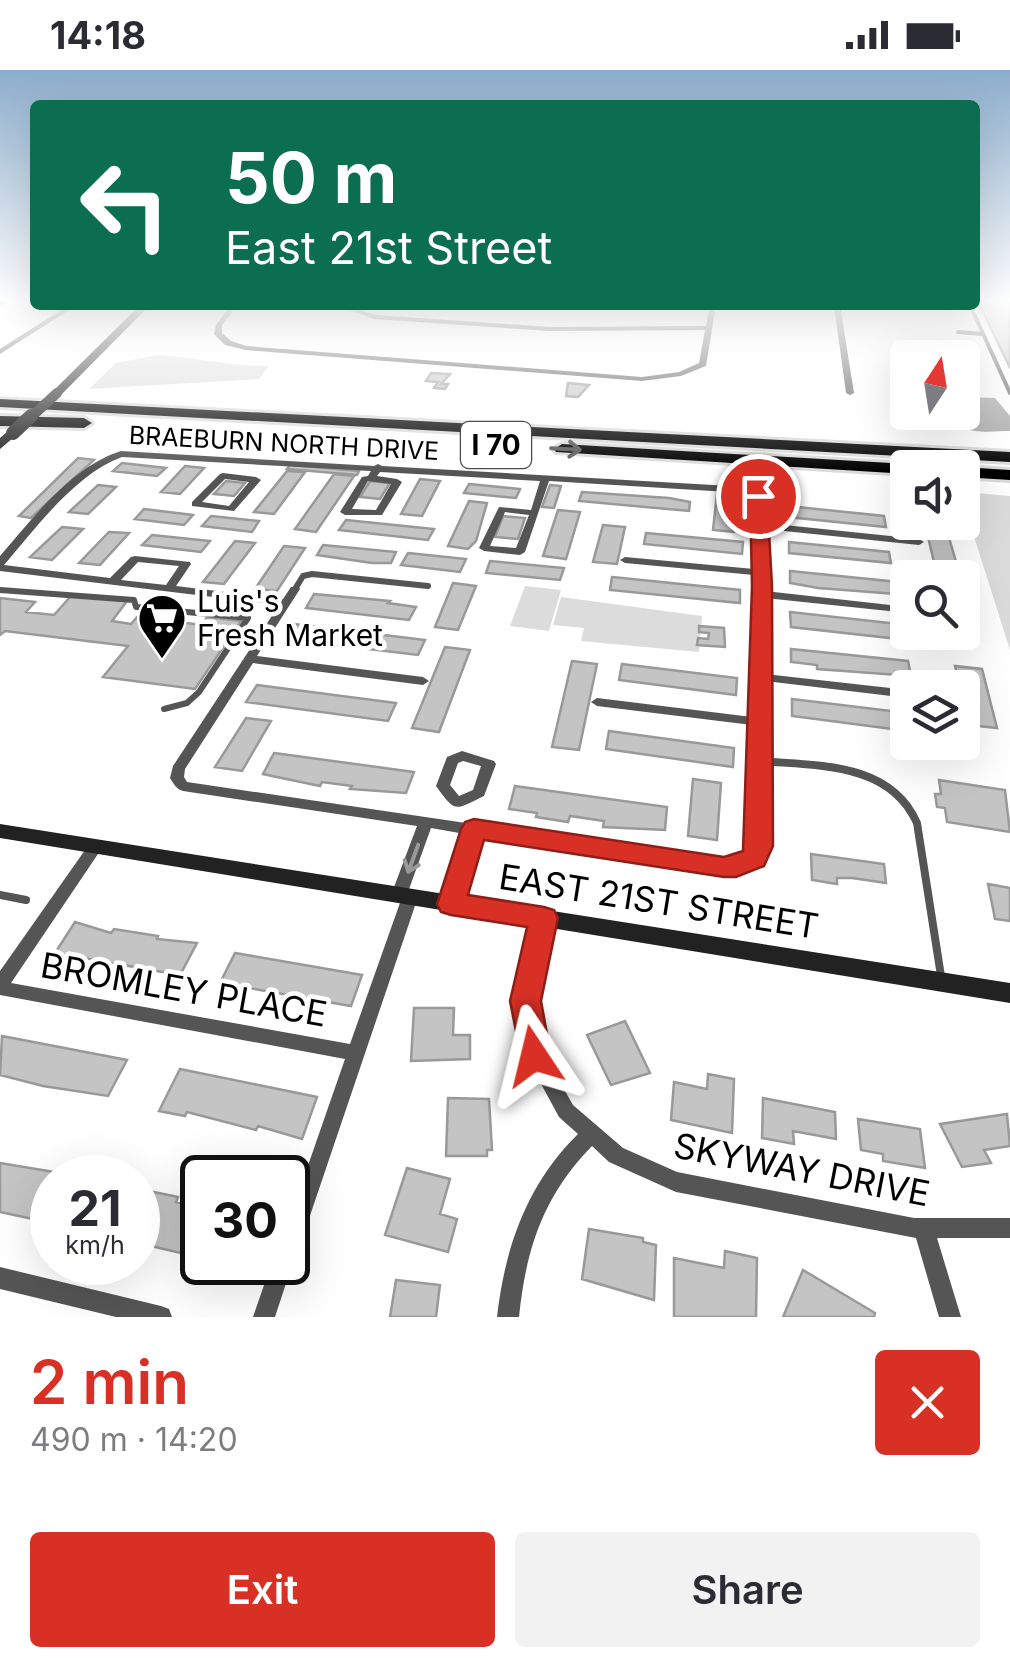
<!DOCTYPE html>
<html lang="en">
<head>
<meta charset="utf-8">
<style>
  body { margin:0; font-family:Inter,sans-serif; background:#f2f2f3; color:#2b2b33; height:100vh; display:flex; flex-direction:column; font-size:38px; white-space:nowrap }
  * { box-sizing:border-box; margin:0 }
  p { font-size:32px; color:#7c7c81 }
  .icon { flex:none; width:55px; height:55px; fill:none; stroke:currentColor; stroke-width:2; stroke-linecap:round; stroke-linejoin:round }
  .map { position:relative; height:1247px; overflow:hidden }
  .panel { display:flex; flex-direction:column; background:#fff; flex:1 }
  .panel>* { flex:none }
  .banner { position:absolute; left:30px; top:30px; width:950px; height:210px; border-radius:10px; box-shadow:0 10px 40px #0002; background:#0b6e4f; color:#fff; overflow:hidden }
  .needle { width:65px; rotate:12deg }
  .buttons { position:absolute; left:890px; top:270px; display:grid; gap:20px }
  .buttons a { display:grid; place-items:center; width:90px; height:90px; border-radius:10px; background:#fff; box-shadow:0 10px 40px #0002; font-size:50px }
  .speed { position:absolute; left:30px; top:1085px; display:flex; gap:20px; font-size:50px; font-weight:700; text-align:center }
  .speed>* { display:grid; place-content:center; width:130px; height:130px; border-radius:50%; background:#fff; box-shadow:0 10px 40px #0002; line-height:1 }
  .speed small { font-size:25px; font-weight:400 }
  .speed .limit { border:5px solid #111; border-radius:15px; background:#fff; color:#111 }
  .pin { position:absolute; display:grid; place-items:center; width:85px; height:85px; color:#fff; margin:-42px; border:5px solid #fff; border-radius:50%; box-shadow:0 2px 10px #0007 }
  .me { position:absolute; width:110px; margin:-55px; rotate:350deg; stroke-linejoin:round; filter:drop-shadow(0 0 8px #0008) }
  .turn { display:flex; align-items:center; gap:35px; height:210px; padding:0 30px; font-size:45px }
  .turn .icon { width:130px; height:130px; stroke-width:2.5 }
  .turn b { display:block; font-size:70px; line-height:85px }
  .round { display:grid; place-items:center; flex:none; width:105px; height:105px; border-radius:10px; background:#f2f2f3 }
  .headline { display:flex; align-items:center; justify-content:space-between; height:170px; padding:0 30px }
  h1 { font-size:60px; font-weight:600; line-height:75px; color:#d93025 }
  .button { display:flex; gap:20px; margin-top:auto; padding:20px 30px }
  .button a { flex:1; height:115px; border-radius:10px; background:#d93025; color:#fff; font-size:40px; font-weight:600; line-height:115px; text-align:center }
  .button a+a { background:#f2f2f3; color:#2b2b33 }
  .status { display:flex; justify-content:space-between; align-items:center; height:70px; padding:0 50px; background:#fff; direction:ltr }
  .status svg { height:28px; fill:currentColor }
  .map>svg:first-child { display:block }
  .green { fill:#dcdcdc }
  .water { fill:#a3a3a3 }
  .building { fill:#c4c4c4; stroke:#999; stroke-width:2.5 }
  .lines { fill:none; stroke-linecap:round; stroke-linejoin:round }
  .motorway-casing { stroke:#dbdbdb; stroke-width:6 }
  .service-far2 { stroke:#555; stroke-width:4 }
  .service-far1 { stroke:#555; stroke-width:6 }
  .service { stroke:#555; stroke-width:8 }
  .minor { fill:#555; fill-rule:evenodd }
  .secondary { fill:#222; fill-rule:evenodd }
  .motorway { fill:#000; fill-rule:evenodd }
  .secondary-bridge-far1 { stroke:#222; stroke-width:10 }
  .secondary-bridge { stroke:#222; stroke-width:14 }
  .oneway { stroke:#595959 }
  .oneway2 { stroke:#999 }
  .route { fill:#d93025; stroke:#8d1f18; stroke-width:2.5 }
  .labels { text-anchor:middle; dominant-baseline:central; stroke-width:9; stroke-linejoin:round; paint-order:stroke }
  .far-street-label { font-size:25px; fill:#000; stroke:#fff }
  .shield { fill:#fff; stroke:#4c4c4c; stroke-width:2.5 }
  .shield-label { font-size:28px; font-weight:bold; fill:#000 }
  .poi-label { font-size:30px; fill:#000; stroke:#fff; text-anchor:start }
  .near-street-label { font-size:35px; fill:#000; stroke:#fff }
</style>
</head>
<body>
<div class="status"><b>14:18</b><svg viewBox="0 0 49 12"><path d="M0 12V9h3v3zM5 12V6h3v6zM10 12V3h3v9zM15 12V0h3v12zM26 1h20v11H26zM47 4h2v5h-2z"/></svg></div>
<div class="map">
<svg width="1010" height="1247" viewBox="0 0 1010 1247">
  <rect width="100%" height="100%" fill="#fff"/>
  <path class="green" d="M159,285C197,288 230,296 269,296L259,309L89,319L116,293Z
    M963,422L1010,426V580L963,432Z
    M525,516L561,520L549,561L510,556Z
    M561,527L702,546L699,582L581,571L584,558L553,555Z"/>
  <path class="water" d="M963,327L995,328L1010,346V361C990,361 956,367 952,343L962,342Z"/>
  <path class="building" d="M976,228H1010V298Z
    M431,303L450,304L441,314H448L445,319L434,318L438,312L426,311Z
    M568,313L589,315L578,327L566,326Z
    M78,388L94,390L31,448L19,446Z
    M122,393L166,398L157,406L113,401Z
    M290,395L359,401L357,405L287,399Z
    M185,396L204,398L180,424L161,422Z
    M287,401L305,402L274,444L254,442Z
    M334,404L354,406L316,462L295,459Z
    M420,409L440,411L422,446L401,444Z
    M226,411L245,413L234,426L214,424Z
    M370,411L390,413L380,429L360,427Z
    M469,414L520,419L516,428L464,423Z
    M98,415L116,417L88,444L69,442Z
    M550,415L561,416L554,438L542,437Z
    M582,422L669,428L690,432L689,441L579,431Z
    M717,424L737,426L734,462L713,460Z
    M469,431L487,433L476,471L468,479L448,476Z
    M788,436L884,446L886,457L788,447Z
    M144,439L193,445L184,455L135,449Z
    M558,440L580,442L566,489L543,486Z
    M211,446L259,451L252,462L202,456Z
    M503,446L525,448L518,469L495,467Z
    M346,450L434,459L428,470L339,460Z
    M603,455L625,457L617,494L593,492Z
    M62,457L83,459L52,490L30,487Z
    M926,459L947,461L959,502L936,500Z
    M109,462L129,463L100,495L79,493Z
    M646,463L743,472L742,484L644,474Z
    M152,465L210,471L201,482L142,475Z
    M235,471L255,473L224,514L203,512Z
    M789,472L889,482L891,493L789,483Z
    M323,475L396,482L391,493H372L317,485Z
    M284,476L305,478L277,521L255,519Z
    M408,483L466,489L460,502L401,495Z
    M490,491L564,498L560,510L486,503Z
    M790,501L908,513V525L818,518L790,513Z
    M612,507L740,520V533L610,520Z
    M453,513L476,516L458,560L435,557Z
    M314,524L390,531L388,533L416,537L409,550L306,538Z
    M71,526L127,531L112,551L131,554L137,547L202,555L207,547L241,551L195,619L103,607L128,576L5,561L0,565V528L35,532L26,542L54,545Z
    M790,542L908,555V562H933L935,573L791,557Z
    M294,554L425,570L418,585L285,569Z
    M699,556L724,558L725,577L697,575L698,568L708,569L709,563L699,562Z
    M445,577L470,580L439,662L412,658Z
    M791,579L908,591L911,606L817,599V595L791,592Z
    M572,591L597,594L579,680L552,677Z
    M622,594L737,608L736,625L619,610Z
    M955,596L982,599L997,658L969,655Z
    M257,615L396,633L388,651L246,632Z
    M792,629L908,643V661L792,646Z
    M246,648L271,651L242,701L215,697Z
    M609,661L734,678L733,697L606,679Z
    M274,683L414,702L406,723L350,719L352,716L322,712L320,716L263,704Z
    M693,709L721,713L717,770L688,766Z
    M939,710L1005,720L1010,762L947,752L945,738L937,737L935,724H941Z
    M515,716L667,737L665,760L603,757L604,751L570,746L568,752L536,747L537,743L509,739Z
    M811,784L884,794L886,813L852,808H837V814L812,810Z
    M988,814L1010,818V851L995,849Z
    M75,852L111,863L114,859L158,866L157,869L197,873L180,905L55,883Z
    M235,883L362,905L351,936L220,913Z
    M414,938H454L453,965H470V989L411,991Z
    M625,951L650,1003L611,1015L587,965Z
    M2,966L127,990L108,1026L43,1016L0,1005Z
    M180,999L317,1027L302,1069L258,1056L256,1060L187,1042L185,1046L159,1041Z
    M708,1004L734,1009L732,1063L671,1050L674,1012L707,1019Z
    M448,1028L489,1029L492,1080H487V1086H446Z
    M763,1028L835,1042L836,1069L793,1061L794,1074L762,1068Z
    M1007,1044L1010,1076L984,1080L991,1093L962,1097L940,1054Z
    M858,1049L920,1059L925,1098L883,1091V1084L861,1080Z
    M0,1093L72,1105L52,1108V1142L47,1152L0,1142Z
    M407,1098L450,1109L440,1144L457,1149L448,1182L385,1165Z
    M149,1121L178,1127L176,1132L198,1137L202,1133V1188L138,1173V1123L147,1125Z
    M589,1159L643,1168V1172L656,1175L654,1230L582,1209Z
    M725,1181L757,1188L756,1247H674V1188L724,1198Z
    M803,1200L875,1243L874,1247H783Z
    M396,1210L440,1215L436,1247H390Z"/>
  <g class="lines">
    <g class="motorway-casing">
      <path id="motorway" d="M0,329L1010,382V392L0,337Z
        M0,346L84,348L92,353L84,358L0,356Z
        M562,374L908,394L915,398H908V404L556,382L554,379Z
        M962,397L1010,400V410L962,407Z"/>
    </g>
    <path class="service-far2" d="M970,235L1010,323
      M958,262L983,264"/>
    <path class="service-far1" d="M295,519L303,506L312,504L428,516
      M0,520L134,530L136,537L248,548L199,622L187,633L164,639
      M760,691L781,693"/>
    <path class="service" d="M760,691C818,696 890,692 917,753L941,906
      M0,825L26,830"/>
    <path class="minor" d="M6,228H14L0,236V231Z
      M69,235H77L0,284V279Z
      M231,235H237L222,255V263L231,271L246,276L642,307L679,302L699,293L705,260L550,261L374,249L335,235H345L375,245L550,257L706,256L710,235H716L706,296L681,306L642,311L246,280L225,275L214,264L216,255Z
      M834,235H840L854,323L850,325L846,323Z
      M121,381L374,396L378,394L382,396L748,417L765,430V453L919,469L924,472L919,475L765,459V501L767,503L765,505V521L908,537V543L765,528V604L908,620V628L765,611V649L767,652L765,655V784L751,798L724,803L479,766L459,834L457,838L451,840L445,838L443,834L465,764L431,758L408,822L415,823L418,827L298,1181L295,1188L292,1190L293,1192L275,1247H253L272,1192H288V1153L345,989L0,925V901L90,773L95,771L100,773L102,777L100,781L11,913L350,974L401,830L394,829L391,825L417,756L183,721C176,719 174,714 170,708L173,696L279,535L0,501V486C33,448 71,397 121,381ZM122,387L371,401L368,406L362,407L340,442L345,445H382L402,412L397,409L377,406L380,402L540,411L531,440L499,437L479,478L484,481L520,485L525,482L549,411L745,423L755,431L754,499L625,487L620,490L625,493L754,505L752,647L597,628L591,632L597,636L752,655L751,782L742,789L724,791L187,712L184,707L185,699L253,593L423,615L429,611L423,607L257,586L300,519L299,517H291L283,529L176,516L191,494L190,492L135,486L131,487L110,508L4,495C36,458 75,404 122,387ZM368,411L391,414L376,440L352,439ZM505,442L529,445L516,478L490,476ZM138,492L179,496L166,515L121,510Z
      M223,403L256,407L261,410L234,441L192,436V432L220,404ZM225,409L249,412L229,436L202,432Z
      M462,681L494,691L496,694L484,726C455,740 456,744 436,716L447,687ZM463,691L481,696L473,720L459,726L450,715L458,693Z
      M544,843L550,845L552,849L535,931L544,984L573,1035L623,1078L677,1102L914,1148H1010V1168H937L961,1247H939L916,1168L676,1122L609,1092L592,1076C543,1126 526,1179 519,1247H497C505,1177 527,1114 578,1064L559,1047L526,986L517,931L536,849L538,845Z
      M0,1197L161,1236L169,1239L172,1247H116L0,1219Z"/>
    <path class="secondary" d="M140,235H150L61,325H53V321Z
      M9,360L19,363L0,379V368Z
      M0,754L1010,913V933L0,768Z"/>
    <use href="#motorway" class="motorway"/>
    <path class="secondary-bridge-far1" d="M29,349L57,323"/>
    <path class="secondary-bridge" d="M13,363L31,346"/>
  </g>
  <defs><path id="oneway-shaft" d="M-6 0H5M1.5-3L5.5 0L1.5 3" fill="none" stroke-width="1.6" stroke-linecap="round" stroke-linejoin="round" transform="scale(2.5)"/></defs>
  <use class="oneway" href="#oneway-shaft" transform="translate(566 379) rotate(3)"/>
  <use class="oneway2" href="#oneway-shaft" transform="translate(413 789) rotate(110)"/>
  <linearGradient id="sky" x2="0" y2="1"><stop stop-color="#8cadcc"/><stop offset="0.57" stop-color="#fff"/><stop offset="1" stop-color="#fff" stop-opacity="0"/></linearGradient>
  <rect width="1010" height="403" fill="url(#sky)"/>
  <path class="route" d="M758,421L767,426L772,516L773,776L764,796L736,807H724L484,770L468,825L544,837L554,840L558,848L541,931L551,986L546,996L534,1001L523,996L510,931L527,857L451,845L441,842L437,834L461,759L465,752L474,749L724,787L743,781L752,516L750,426Z"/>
  <defs>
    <g id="supermarket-pin" transform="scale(2.5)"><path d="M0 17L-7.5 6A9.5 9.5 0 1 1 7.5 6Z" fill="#000" stroke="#fff"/><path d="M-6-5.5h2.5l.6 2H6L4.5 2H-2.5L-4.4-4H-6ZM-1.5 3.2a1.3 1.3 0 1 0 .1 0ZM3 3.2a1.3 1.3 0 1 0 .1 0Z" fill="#fff"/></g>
  </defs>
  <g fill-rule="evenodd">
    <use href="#supermarket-pin" x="162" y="548"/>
  </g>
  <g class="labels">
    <g class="far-street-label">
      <text transform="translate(284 373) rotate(3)">BRAEBURN NORTH DRIVE</text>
    </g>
    <rect class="shield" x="461" y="352" width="70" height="46" rx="8"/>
    <g class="shield-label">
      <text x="496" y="375">I 70</text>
    </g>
    <g class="poi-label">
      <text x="197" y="531">Luis's<tspan x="197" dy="34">Fresh Market</tspan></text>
    </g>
    <g class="near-street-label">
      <text transform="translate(659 831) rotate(9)">EAST 21ST STREET</text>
      <text transform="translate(184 919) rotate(10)">BROMLEY PLACE</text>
      <text transform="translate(802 1099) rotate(11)">SKYWAY DRIVE</text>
    </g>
  </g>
</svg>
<div class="buttons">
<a><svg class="needle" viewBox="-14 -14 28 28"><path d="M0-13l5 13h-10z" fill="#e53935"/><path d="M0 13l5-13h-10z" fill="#7c7c81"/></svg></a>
<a><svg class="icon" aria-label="sound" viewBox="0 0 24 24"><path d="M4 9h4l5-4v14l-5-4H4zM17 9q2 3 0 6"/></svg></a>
<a><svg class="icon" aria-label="search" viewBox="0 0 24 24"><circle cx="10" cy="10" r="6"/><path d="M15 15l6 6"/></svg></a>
<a><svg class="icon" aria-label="layers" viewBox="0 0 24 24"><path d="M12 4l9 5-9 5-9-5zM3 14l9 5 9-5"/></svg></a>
</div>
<div class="speed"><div>21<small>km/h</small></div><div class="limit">30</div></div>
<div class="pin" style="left:758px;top:426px;background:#d93025"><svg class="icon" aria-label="arrive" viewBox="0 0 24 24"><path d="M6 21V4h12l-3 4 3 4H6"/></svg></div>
<svg class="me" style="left:534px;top:986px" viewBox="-20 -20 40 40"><path d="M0-17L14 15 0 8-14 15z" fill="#d93025" stroke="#fff" stroke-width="4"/></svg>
<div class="banner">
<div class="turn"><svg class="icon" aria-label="left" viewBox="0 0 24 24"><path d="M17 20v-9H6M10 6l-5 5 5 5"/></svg><div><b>50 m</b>East 21st Street</div></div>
</div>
</div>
<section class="panel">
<div class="headline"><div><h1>2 min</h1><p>490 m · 14:20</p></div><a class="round" style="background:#d93025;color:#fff"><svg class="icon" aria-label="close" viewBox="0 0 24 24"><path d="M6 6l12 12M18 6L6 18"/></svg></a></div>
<div class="button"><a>Exit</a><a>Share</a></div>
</section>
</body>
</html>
